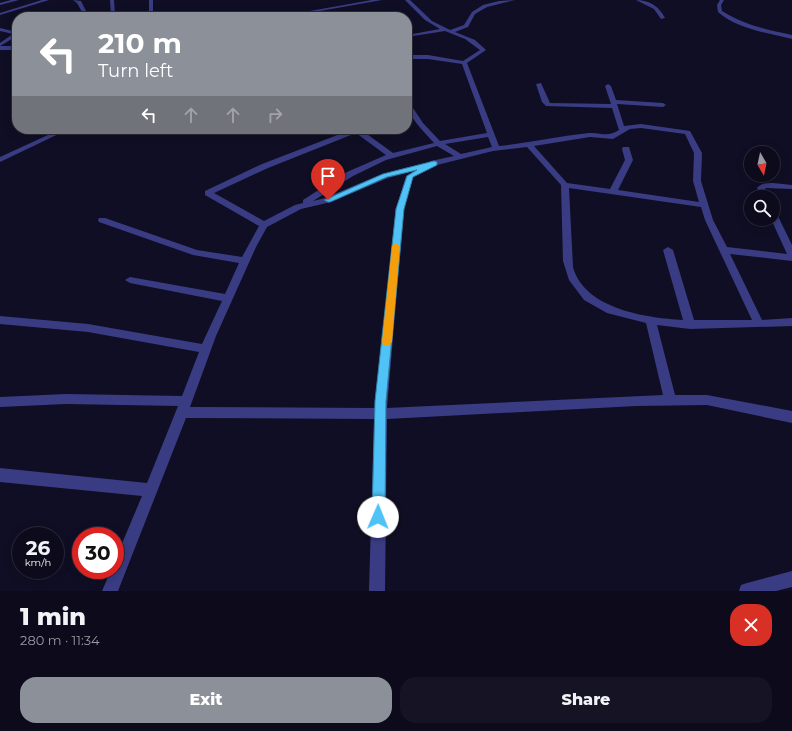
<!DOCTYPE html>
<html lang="en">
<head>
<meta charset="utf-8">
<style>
  body { margin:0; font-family:Montserrat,sans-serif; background:#151324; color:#f1f3f6; height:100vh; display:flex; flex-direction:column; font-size:15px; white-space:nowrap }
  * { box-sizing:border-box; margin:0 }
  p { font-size:13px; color:#9a9aa3 }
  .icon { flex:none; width:22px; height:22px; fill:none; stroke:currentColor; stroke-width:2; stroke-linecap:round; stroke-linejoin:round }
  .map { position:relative; height:591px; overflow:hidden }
  .sheet { display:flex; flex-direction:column; background:#0c0a1b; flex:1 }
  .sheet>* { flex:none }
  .top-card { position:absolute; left:12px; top:12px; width:400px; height:122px; border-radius:16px; box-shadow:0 2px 10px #0003,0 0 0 1px #2c2b3a; background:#8c9099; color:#fff; overflow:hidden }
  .needle { width:26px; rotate:171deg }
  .tools { position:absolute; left:744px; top:146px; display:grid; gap:8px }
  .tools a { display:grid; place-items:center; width:36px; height:36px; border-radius:50%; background:#0c0a1b; box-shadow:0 2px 10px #0003,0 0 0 1px #2c2b3a; font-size:20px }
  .speed { position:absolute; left:12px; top:527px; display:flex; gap:8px; font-size:20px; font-weight:700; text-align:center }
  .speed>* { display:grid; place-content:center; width:52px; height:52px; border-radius:50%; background:#0c0a1b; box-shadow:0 2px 10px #0003,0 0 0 1px #2c2b3a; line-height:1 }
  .speed small { font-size:10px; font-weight:400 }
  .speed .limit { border:6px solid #d22; background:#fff; color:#111 }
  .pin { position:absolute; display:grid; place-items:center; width:34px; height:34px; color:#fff; margin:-41px -17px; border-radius:50% 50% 50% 0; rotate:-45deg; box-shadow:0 0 4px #0007 }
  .pin .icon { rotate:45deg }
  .me { position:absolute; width:44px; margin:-22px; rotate:1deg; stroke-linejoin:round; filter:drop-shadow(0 0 3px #0008) }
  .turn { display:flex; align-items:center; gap:14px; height:84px; padding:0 20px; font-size:18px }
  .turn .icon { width:52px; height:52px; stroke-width:2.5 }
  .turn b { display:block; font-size:28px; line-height:34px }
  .lanes { display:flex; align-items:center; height:38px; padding:0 20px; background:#0003; justify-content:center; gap:20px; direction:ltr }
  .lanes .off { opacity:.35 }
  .round { display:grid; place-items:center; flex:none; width:42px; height:42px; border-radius:16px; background:#151324 }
  .head { display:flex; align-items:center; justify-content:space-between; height:68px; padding:0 20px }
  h1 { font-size:24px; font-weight:800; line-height:30px }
  .primary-button { display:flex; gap:8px; margin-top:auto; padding:8px 20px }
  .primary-button a { flex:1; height:46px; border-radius:16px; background:#8c9099; color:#fff; font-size:16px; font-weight:800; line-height:46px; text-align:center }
  .primary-button a+a { background:#151324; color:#f1f3f6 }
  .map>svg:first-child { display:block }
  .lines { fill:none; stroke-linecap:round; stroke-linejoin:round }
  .minor { fill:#393c82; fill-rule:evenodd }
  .route { fill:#4fc3f7; stroke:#337fa1 }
  .slow { fill:#f59e0b }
</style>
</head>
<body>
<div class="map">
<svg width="792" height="591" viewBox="0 0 792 591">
  <rect width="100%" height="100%" fill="#100e24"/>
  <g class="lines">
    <path class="minor" d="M11,0H19L0,5V3Z
      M42,0H49L0,15V13Z
      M73,0L81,1L89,17H85L77,3Z
      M110,0H114L115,15L113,16L111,15Z
      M149,0H153V15L151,16L149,15Z
      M372,0H382L286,17H276Z
      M405,0H410L432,21L450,30L464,25L472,12L483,5L499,1L515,0L487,7L475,14L468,27L455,32L475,40L486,50L467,63L499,146C529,143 559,136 589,133C601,132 607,138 619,130L612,108L546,106L542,102L536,84L541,83L550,103L611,104L605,86L608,84L611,86L616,100L663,103L666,105L663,107L617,104L624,126L641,124L690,131L702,153L701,181L713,220L727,247L787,254L771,219H773V211L776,212L792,245V261L730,254L762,320L792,318V326L690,329L657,325L675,395H707L792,411V423L707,405L636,406L387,419L385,591H369L374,419L186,418L118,591H102L111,570H115V560L142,496L0,482V468L147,483L178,406L66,404L0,407V397L66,394L182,396L199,352L88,332L0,324V316L88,324L202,344L222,301L130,283L125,280L130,277L225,294L239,263L193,255L99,222L98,220L99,218H105L197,250L242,257L259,226L205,195V191L262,164L353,129H360L393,153L434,143C424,131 407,117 407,101L409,102L423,123L440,141L487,133L462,64L428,59H407V55H428L463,61L480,50L465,39L445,31L407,37V35L440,29L425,20ZM641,128L685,134L694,153L693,181L699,202L618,190L633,160L629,147H623L622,149L625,160L610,189L567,183L534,146L590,137L613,139L630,129ZM356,133L386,155L347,172L303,200V203L295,205L264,221L214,193L268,168ZM488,137L492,147L461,154L445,144ZM437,146L454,156L431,161L422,166L419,165L382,174L325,198L313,201L353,176L386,160ZM527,147L561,185L563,261L569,280L584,300L607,313L646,323L663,395L387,408L404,209L413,177L437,165L493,151ZM414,171L406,176L396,209L375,408L190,407L216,336L256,247L267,227L301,209L331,202L388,178ZM569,188L701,207L705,220L752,320H694L673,250L668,247L663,250L683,320C647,318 584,309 573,267Z
      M636,0C649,0 659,6 665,18L661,19L654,9Z
      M720,0H724L721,5L722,11C744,25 768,30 792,35V39C768,33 737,29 718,12L717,5Z
      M0,28L17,32V36L0,46H17V50H0V43L13,34L0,31Z
      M61,129H69L0,162V157Z
      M773,183L792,185V189L765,188L769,197H761L757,188C761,183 767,183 773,183Z
      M792,571V587L776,591H739L741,585L747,583Z"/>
  </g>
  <path class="route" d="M434,161L437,162V165L413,177L404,209L386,401L385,517L383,522L378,524L374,522L372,517L375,401L396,209L407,176L417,170L387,177L330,202H328L324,200L383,174Z"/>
  <path class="slow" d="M396,243L400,246L392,342L390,345H383L382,342L392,246Z"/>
</svg>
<div class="tools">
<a><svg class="needle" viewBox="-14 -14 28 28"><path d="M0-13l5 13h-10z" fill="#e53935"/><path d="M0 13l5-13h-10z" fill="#9a9aa3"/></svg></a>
<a><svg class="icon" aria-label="search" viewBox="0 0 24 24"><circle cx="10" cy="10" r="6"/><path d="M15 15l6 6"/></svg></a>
</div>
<div class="speed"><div>26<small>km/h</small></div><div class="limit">30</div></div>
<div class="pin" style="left:328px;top:200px;background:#d93025"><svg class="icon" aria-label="arrive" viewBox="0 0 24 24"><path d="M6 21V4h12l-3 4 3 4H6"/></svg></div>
<svg class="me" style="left:378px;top:517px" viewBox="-20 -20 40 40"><circle r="19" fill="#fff"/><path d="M0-13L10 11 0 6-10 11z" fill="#4fc3f7"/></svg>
<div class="top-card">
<div class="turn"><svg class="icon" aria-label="left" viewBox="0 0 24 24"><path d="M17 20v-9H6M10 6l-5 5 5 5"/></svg><div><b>210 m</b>Turn left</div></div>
<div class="lanes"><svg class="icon" aria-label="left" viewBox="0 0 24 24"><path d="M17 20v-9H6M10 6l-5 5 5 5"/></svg><svg class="icon off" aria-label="ahead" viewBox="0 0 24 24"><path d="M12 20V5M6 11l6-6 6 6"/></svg><svg class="icon off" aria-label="ahead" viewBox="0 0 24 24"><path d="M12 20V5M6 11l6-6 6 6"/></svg><svg class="icon off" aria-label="right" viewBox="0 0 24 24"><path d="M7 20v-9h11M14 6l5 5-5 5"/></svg></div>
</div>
</div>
<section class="sheet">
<div class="head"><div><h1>1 min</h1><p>280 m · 11:34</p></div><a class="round" style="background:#d93025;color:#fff"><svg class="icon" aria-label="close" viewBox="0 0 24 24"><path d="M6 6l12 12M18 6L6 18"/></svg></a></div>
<div class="primary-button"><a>Exit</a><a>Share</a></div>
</section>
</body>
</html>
